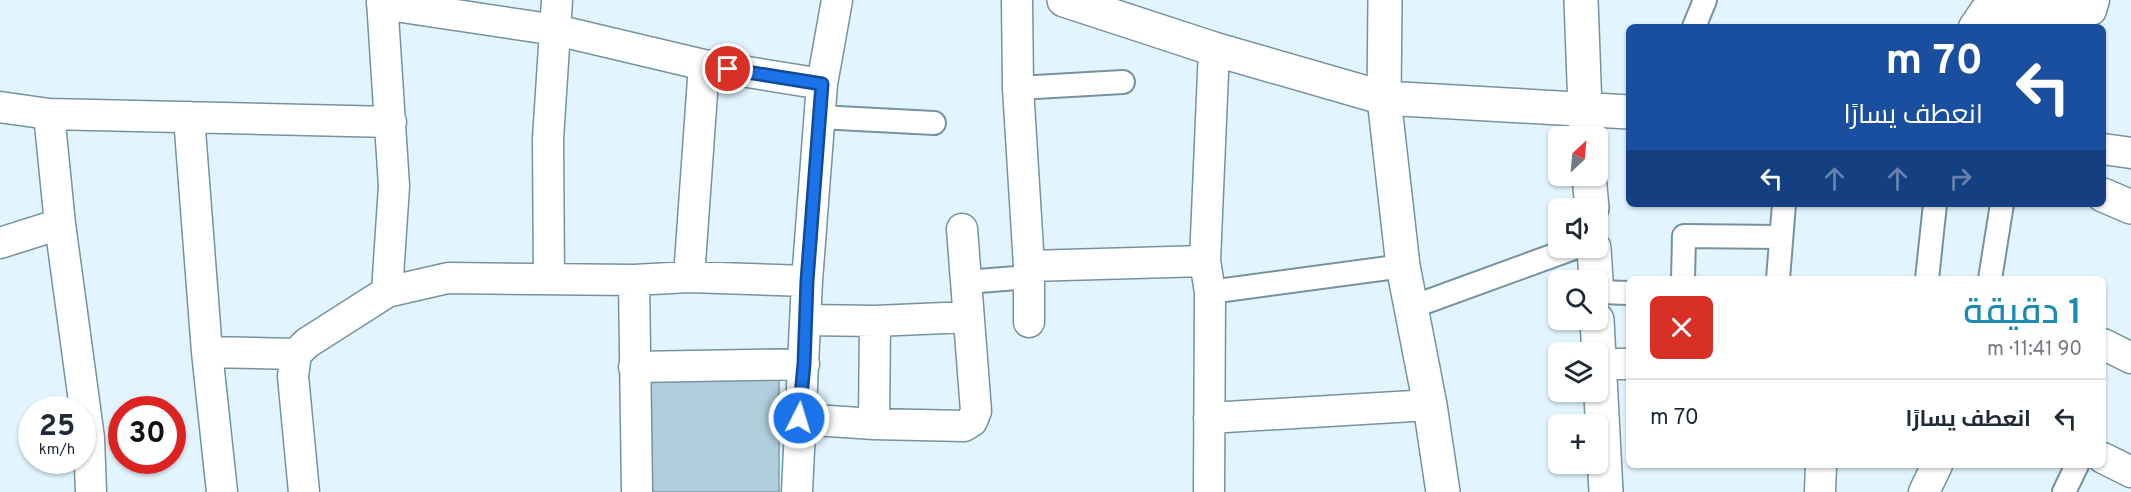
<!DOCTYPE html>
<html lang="ar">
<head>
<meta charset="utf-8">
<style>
  body { margin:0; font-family:Overpass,Cairo,sans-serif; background:#f2f2f3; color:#1f2937; direction:rtl; height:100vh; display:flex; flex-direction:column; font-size:22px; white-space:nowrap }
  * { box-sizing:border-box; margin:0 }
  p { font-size:20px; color:#747a83 }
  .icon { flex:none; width:33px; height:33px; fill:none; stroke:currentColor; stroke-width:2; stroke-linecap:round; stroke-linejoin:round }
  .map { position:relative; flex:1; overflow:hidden; direction:ltr }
  .side { position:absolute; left:1626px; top:276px; width:480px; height:192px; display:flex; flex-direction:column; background:#fff; border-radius:9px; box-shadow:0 2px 4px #0004; direction:rtl }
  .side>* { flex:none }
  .guide { position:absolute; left:1626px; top:24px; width:480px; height:183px; border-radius:9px; box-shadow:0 2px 4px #0004; direction:rtl; background:#1a4fa0; color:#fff; overflow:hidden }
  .needle { width:39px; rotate:26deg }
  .controls { position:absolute; left:1548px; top:126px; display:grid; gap:12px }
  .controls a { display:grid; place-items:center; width:60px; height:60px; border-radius:9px; background:#fff; box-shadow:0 2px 4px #0004; font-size:30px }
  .speed { position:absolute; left:18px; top:396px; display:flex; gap:12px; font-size:30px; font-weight:700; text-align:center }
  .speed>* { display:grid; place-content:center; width:78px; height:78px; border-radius:50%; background:#fff; box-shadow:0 2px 4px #0004; line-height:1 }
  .speed small { font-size:15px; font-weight:400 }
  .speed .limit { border:9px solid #d22; background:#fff; color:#111 }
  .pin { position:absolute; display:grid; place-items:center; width:51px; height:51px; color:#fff; margin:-26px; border:3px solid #fff; border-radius:50%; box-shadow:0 2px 6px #0007 }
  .me { position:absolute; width:66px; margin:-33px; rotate:5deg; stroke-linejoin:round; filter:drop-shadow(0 0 4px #0008) }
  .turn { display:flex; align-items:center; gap:21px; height:126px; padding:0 24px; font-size:27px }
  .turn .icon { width:78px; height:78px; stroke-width:2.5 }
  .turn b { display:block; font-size:42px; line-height:51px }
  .lanes { display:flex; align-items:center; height:57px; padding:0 24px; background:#0003; justify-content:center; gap:30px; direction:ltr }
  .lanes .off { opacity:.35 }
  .round { display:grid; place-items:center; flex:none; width:63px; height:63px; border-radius:9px; background:#f2f2f3 }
  .head { display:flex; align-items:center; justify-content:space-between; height:102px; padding:0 24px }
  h1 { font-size:36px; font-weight:600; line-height:45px; color:#1d8ab1 }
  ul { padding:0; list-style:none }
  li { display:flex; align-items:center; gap:18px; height:78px; padding:0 24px; border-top:2px solid #e0e1e3 }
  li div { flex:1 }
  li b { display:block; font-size:22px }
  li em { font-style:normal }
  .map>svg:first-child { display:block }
  .building { fill:#b0cedc; stroke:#829fad; stroke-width:1.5 }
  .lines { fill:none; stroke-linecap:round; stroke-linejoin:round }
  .pedestrian-casing { stroke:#7692a0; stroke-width:26 }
  .minor-casing { stroke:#7692a0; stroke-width:33 }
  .tertiary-casing { stroke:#7692a0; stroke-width:36 }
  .pedestrian { stroke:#fff; stroke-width:22 }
  .minor { stroke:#fff; stroke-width:30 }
  .tertiary { stroke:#fff; stroke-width:33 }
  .route-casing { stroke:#114b97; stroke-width:15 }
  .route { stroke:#1a73e8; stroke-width:10 }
</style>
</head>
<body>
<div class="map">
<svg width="2131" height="492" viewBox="0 0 2131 492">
  <rect width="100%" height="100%" fill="#e2f5fe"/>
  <path class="building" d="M650,379L779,380V492H650Z"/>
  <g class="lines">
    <g class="pedestrian-casing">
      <path id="pedestrian" d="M1694,27L1705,0
        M1018,88L1123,82
        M819,117L934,123
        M1683,279L1684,236L1780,237
        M1778,279L1784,204
        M1927,279L1935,204
        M1990,279L2002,204
        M966,282L1029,277
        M1210,292L1403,266
        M1598,292L1629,293
        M1412,307L1574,248
        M2064,492L2077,465"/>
    </g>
    <g class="minor-casing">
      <path id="minor" d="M1017,0L1018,88L1029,266V322
        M382,4L556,30L704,65L822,84
        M1974,27L1985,11L1996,9L2078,14L2091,10L2094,0
        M0,107L49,114L391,122
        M49,114L60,224L89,438L91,492
        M189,117L207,352L222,492
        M2103,149L2131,153
        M0,243L60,224
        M1029,266L1205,261
        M689,277L704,65
        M549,279L548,139L557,0
        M634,280L637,492
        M387,292L448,278L634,280L689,277L807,281
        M806,320L875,321L968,317
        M2103,344L2131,358
        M207,352L296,354
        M1599,364H1629
        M634,367L804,364
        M1209,418L1430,405
        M799,419L874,424L964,426L972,421L976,411L962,229
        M874,424L875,321
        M2103,458L2131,472
        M304,492L293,376L296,354L307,343L387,292L394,186L382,0
        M797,492L807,281L822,84L837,0
        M1209,492L1210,292L1205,261L1214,49
        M1820,492L1821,465
        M1924,492L1937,465"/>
    </g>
    <g class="tertiary-casing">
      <path id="tertiary" d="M1064,0L1214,49L1384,98L1629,112
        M1385,0L1384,98L1403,266L1430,405L1443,492
        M1581,0L1586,136
        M1589,176L1592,208
        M2103,195L2131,207
        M1594,248L1596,280
        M1597,320L1606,492"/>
    </g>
    <use href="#pedestrian" class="pedestrian"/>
    <use href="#minor" class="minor"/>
    <use href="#tertiary" class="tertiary"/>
  </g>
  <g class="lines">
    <g class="route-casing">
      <path id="route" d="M728,69L822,84L807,281L804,364L799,418"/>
    </g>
    <use href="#route" class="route"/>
  </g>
</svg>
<div class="controls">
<a><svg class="needle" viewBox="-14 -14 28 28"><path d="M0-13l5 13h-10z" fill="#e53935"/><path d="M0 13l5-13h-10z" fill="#747a83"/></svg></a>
<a><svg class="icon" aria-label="sound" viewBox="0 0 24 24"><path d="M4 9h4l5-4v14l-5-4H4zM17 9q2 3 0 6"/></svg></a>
<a><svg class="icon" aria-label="search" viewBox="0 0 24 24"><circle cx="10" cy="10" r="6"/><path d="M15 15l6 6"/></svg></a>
<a><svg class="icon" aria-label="layers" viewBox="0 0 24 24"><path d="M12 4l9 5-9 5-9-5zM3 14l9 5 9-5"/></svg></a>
<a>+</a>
</div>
<div class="speed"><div>25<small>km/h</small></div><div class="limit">30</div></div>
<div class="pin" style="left:728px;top:69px;background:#d93025"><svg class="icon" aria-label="arrive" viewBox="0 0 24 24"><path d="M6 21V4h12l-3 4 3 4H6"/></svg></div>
<svg class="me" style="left:799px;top:418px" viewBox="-20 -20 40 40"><circle r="17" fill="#1a73e8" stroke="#fff" stroke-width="3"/><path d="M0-11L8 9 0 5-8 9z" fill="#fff"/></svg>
<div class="guide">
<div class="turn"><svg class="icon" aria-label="left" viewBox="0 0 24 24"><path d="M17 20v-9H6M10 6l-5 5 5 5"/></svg><div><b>70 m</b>انعطف يسارًا</div></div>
<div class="lanes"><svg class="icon" aria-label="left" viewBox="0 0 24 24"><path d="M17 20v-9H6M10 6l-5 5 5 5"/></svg><svg class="icon off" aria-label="ahead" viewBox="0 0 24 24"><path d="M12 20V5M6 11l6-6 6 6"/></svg><svg class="icon off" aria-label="ahead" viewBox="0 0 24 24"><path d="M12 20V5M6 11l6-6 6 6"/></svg><svg class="icon off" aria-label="right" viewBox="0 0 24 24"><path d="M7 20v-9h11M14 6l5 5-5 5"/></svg></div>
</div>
<section class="side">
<div class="head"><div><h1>1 دقيقة</h1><p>90 m · 11:41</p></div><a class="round" style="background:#d93025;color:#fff"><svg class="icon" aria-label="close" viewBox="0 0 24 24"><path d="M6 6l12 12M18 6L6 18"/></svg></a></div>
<ul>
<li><svg class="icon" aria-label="left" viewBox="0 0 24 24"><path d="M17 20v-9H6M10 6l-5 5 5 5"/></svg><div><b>انعطف يسارًا</b></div><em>70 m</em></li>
</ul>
</section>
</div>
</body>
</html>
